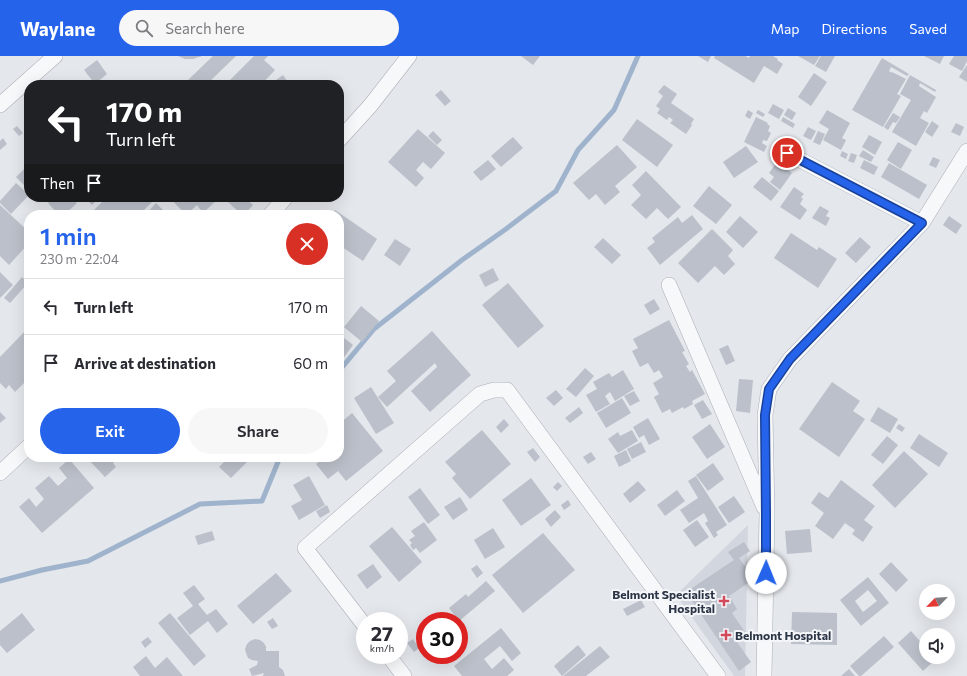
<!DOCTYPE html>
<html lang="en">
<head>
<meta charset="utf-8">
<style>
  body { margin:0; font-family:Commissioner,sans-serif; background:#f7f7f7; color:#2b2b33; height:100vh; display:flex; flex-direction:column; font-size:15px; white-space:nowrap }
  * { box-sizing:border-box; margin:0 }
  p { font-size:13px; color:#7c7c81 }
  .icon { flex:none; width:22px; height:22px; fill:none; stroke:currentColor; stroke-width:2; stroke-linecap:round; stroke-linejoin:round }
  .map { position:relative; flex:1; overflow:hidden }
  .sheet { position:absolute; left:24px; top:154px; width:320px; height:252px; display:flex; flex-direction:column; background:#fff; border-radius:16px; box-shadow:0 4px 16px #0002 }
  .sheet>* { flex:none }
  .guide { position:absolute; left:24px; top:24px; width:320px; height:122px; border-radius:16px; box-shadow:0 4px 16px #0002; background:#202124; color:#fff; overflow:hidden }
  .needle { width:26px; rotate:245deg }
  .buttons { position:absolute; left:919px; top:528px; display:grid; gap:8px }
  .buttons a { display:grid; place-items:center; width:36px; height:36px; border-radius:50%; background:#fff; box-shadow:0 4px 16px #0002; font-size:20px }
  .speed { position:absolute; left:356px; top:556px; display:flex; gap:8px; font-size:20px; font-weight:700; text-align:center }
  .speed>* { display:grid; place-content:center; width:52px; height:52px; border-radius:50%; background:#fff; box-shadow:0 4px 16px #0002; line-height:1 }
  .speed small { font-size:10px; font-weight:400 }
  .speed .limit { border:6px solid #d22; background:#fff; color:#111 }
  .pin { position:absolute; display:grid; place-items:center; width:34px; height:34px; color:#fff; margin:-17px; border:2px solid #fff; border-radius:50%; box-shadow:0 1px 4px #0007 }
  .me { position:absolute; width:44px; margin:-22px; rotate:1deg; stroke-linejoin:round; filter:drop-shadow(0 0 3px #0008) }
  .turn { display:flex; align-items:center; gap:14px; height:84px; padding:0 16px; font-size:18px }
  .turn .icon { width:52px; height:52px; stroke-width:2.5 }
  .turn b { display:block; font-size:28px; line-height:34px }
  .then { display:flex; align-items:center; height:38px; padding:0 16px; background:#0003; gap:8px; font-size:15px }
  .round { display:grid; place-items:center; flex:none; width:42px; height:42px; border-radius:21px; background:#f7f7f7 }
  .head { display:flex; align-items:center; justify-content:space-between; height:68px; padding:0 16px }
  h1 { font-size:24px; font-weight:600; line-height:30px; color:#2563eb }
  .cta { display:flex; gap:8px; margin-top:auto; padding:8px 16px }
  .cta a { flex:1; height:46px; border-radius:24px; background:#2563eb; color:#fff; font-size:16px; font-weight:600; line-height:46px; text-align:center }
  .cta a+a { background:#f7f7f7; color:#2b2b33 }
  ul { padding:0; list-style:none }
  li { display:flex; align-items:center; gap:12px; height:56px; padding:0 16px; border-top:1px solid #e1e1e2 }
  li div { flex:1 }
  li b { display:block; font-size:15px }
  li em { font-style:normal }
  header { display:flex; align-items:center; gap:24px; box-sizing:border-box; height:56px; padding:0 20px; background:#2563eb; color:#fff }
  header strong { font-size:19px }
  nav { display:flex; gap:22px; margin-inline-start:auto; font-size:14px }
  .search { width:280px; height:36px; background:#f7f7f7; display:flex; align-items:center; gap:10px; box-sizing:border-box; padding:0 14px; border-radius:22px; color:#7c7c81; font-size:15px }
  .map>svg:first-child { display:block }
  .built { fill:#d2d6de }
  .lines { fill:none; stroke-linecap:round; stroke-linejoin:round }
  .stream { stroke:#9fb4cc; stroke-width:5 }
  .building { fill:#bbc0ca; fill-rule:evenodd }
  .street-casing { stroke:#a9aeb7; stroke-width:16 }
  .street { stroke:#f7f8fa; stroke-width:15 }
  .route-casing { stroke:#184099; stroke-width:10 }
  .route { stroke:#2563eb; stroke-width:7 }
  .poi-dot { fill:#d1495b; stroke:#f4f6f9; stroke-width:1.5 }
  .labels { text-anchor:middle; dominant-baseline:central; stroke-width:4; stroke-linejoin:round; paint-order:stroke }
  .poi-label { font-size:12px; font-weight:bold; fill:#2b3445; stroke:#f4f6f9; text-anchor:end }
</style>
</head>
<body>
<header>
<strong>Waylane</strong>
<div class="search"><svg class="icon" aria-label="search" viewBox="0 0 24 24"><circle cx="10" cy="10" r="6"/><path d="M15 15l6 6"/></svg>Search here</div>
<nav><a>Map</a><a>Directions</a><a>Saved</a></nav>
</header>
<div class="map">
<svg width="967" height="620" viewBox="0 0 967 620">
  <rect width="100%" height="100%" fill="#e4e7ec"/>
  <path class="built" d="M748,469L745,620H734L676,539Z"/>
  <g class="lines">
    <path class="stream" d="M339,315L374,273L462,204L506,173L556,135L578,94L614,54L638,0
      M0,525L42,514L88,505L200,448L262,445L280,401"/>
  </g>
  <path class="building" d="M178,0H202L193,3H185Z
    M213,0H236L206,29H189L186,26Z
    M254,0H268L264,4L275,14L261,29H233L229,25Z
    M521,0H540L533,9Z
    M698,0H711L708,6Z
    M715,0H745L749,2L750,0H773L778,3L777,4L783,8L777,18L764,10L754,27L714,2Z
    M798,0H820L814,9Z
    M821,0H835L826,16L815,10Z
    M924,0H944L940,8Z
    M954,0H967V5L962,15L949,8Z
    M882,2L909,18L907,20L891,11L889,15L892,17V16L906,23L897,38L901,40L883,71L852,54Z
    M97,4L107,18L95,28L84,14Z
    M967,9V26L959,21Z
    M814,17L827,26L811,50L798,41Z
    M283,19L290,29H274L272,27Z
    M910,19L936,34L935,36L920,27L919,30L936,41L927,57L924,55L920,62L929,67L916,90L892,76L911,44L900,38Z
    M664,29L677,38L671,47L694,63L691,68L692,69L686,78L670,67L673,64L669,61L667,64L657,57L660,53L656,50L663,40L658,36Z
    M441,34L451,45L445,50L435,39Z
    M773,48L784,54L779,63L768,57Z
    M788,52L796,57L792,64L784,59Z
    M748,54L753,57L750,63L745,60Z
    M758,54L765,58L763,61L756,57Z
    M827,54L850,67L842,82L846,84L841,94L823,84L829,73L819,67Z
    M893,57L900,61L896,67L893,66L888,74L884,71Z
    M756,61L768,67L767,68L770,70L768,75L771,77L767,85L763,84L762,87L767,90L764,96L744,86Z
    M783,61L795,68L793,72L781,65Z
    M637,63L673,89L657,111L622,84Z
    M932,65L939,70L932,81L925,76Z
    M956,67L964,71L960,80L951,76Z
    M17,70L23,77L19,80L13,73Z
    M808,71L816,75L811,84L803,80Z
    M418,73L445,97L431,113L423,106L416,114L424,122L416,131L388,106Z
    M433,75L442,84L437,89L428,80Z
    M818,75L825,78L820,89L813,86Z
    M869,79L882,86L875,99L862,91Z
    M513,81L523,92L501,111L491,100Z
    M3,82L7,88L0,94V85Z
    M898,86L912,94L901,113L887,104Z
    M617,89L637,111L615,130L620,136L605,149L596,138L589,144L573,127Z
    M746,90L758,106L734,122L723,106Z
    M863,94L874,101L871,106L859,100Z
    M842,95L848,98L846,103L840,100Z
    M851,97L857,99L854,107L848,105Z
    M933,101L940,104L936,112L929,109Z
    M488,104L496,113L481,125L473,116Z
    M864,104L878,111L874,119L860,112Z
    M777,106L792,117L780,134L770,126L774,121L769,117Z
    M889,107L927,129L919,143L881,121Z
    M29,108V134L16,121Z
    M646,115L681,151L668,163L657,152L646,163L631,149L641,139L632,129Z
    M762,121L779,135L771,145L753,131Z
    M16,127L29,139L11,158L0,147V145Z
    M709,130L732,149L716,168L693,150Z
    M794,131L804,138L801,141L803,143L800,148L807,154L800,164L780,151Z
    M55,141H71L77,147L64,159H59L48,147Z
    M84,141H100L92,149Z
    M107,141H109L114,146L119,141H155L156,142L139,159H99L94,154Z
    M169,141H220L203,157L197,149L186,159Z
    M231,141H244L253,149L244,159H242L227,145Z
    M156,147L168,159H145Z
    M0,149L29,176V187L9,209L0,200Z
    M820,150L829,155L826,160L830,162L826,170L812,162Z
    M335,154L377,183L363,205L339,189V159H331Z
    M692,159L703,173L660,209L647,192L655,186L652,182L678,161L682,167Z
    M740,160L758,176L743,192L726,176Z
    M949,160L962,169L956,178L943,169Z
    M712,173L733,194L728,200L735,208L724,219L715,210L698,227L678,207Z
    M791,177L817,194L819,191L837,203L818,232L774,202Z
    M860,181L871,191L856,207L845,197Z
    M603,182L621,199L612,208L594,191Z
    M395,183L411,193L400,210L384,199Z
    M493,212L499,224L485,231L479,219Z
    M0,216L13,229L0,242Z
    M22,221L28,227L10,247L4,242Z
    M508,227L544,270L518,292L482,249Z
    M654,243L660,253L650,259L644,249Z
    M361,250L379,265L362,286L344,271Z
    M669,264L685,295L682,296L689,308L686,310L690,316L692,314L705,338L692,345L693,348L684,353L683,351L672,357L670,353L662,357L654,341L659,338L653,327L663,321L659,314L654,317L648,307L640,311L632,295L638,292L633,283Z
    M29,271V322L15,336L9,329L6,333L0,327V301Z
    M432,275L471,319L430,356L411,335L437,311L435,307L387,351L378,341L396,325L387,315Z
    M339,278L353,289L339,308Z
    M728,289L735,305L726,309L719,293Z
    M585,312L594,320L576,341L566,333Z
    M623,314L634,333L615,345L610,336L605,340L610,348L596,356L586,339L597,333L593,326L609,317L612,321Z
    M739,323L753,324L750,357L736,355Z
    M832,326L860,345L853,355L865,363L839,401L799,373Z
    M371,331L394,367L376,378L354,342Z
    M556,334L563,342L554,350L546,342Z
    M634,335L640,345L630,350L624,340Z
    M622,342L631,357L606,372L597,357Z
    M703,344L712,358L702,363L694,349Z
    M579,351L583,357L570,367L565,362Z
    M878,351L898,363L890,377L870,365Z
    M0,356L6,362L0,367Z
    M352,357L383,395L346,425L338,415L328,423L316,408L325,401H339V368Z
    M648,362L660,383L649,389L644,379L639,382L633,371Z
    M504,363L509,369L501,377L496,371Z
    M710,368L725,391L707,403L692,381Z
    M899,368L905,372L902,376L896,372Z
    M482,374L511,408L470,443L452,422L456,418L445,406Z
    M632,374L638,385L618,397L608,383L618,376L620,380Z
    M919,378L948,397L939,411L910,392Z
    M887,380L898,389L883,408L871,399Z
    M641,386L646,396L632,403L627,393Z
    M533,392L540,401L535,406L527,396Z
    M626,394L631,405L619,411L614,400Z
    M904,395L928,418L895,452L872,429Z
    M591,396L596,403L588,408L583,401Z
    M86,401H120L113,407L116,411L105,421Z
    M229,401H252L231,422L219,411Z
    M69,403L94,432L42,477L19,451L29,442L36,451L44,443L35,432L49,420L58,430L67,422L59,412Z
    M713,407L724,423L708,435L696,419Z
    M309,420L325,449L299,464L291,450L302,444L293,429Z
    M696,420L727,469L716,476L718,479L714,482L705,467L708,465L704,457L689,467L680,454L698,442L688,425Z
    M531,422L551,449L521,470L502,444Z
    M841,424L875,450L864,464L873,471L863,486L852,478L855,474L845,467L833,483L815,470L824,457L811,447L819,436L828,442Z
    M638,425L646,434L630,447L623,438Z
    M558,426L562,430L557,435L553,431Z
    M420,432L440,459L428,468L408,441Z
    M677,434L685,445L665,460L657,449Z
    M734,440L745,456L729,467L718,451Z
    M460,441L468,454L453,464L444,451Z
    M568,444L571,449L564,454L561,449Z
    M327,449L330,456L320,462L316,455Z
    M555,454L561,461L551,471L545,463Z
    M697,464L709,481L695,491L683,474Z
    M424,466L437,484L420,497L416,492L413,494L410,489L412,487L409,484L415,480L411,475Z
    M392,471L422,506L399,526L369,490Z
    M493,472L505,491L485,503L474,484Z
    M810,473L812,496L787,498L785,475Z
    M212,475L215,484L198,489L195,480Z
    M543,477L575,514L523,557L492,519Z
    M744,486L750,495L739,502L754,523L729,540L737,553L732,557L747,579L737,586L751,606L739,615L686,536L734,504L728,496Z
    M891,506L908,524L896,536L879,518Z
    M373,508L382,521L367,533L357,519Z
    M477,509L483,517L477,522L471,513Z
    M276,517L292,535L253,568L237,550Z
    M868,521L889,547L861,570L840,544ZM868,534L877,545L863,556L855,545Z
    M486,525L495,535L459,565L449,552L466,538L468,541Z
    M194,529L205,543L198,548L207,559L216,553L228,568L217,577L208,565L190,579L177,562L193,550L183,537Z
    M641,544L645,551L627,560L623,553Z
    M792,556L837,557V589L791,588Z
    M22,557L35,574L7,597L0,589V575Z
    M170,557L206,600L194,610L158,567Z
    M273,562L278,570L272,573L267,566Z
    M501,572L521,597L512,605L500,590L484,603L492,613L504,602L514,614L507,620H462L454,610Z
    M911,575L926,592V601H935L936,603L923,615L898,587Z
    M422,576L425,580V585L422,588L416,580Z
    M884,580L894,591L861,620H859L850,610Z
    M148,581L152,586L145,592L141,586Z
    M255,583L260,584L264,587L266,591V595H279V611L283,614L285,620H263L264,617L252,620L249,613L257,609L258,605L252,604L248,602L246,597L245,593L247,588L250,585Z
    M413,583L419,592L414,596L407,587Z
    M578,589L586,599L562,620L554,610Z
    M600,590L610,601L586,620H563Z
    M146,600L155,612L167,601L183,620H140L133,611Z
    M849,613L855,620H841Z"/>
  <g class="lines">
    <g class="street-casing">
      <path id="street" d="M0,49L55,0
        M339,84L370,50L409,0
        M787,97L922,167
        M270,159L286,141
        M669,229L764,451
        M0,417L29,390
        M365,570L305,492L480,338L494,334H507L718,620
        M388,599L404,620
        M764,620L767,458L765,359L769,333L790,303L922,167L967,95"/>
    </g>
    <use href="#street" class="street"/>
  </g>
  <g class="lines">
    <g class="route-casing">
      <path id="route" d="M766,517V458L765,359L769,333L790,303L922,167L787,97"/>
    </g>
    <use href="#route" class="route"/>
  </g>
  <g class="poi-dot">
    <path d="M722 539h4v4h4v4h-4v4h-4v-4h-4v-4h4z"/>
    <path d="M724 573h4v4h4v4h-4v4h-4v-4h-4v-4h4z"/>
  </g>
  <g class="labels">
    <g class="poi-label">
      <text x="715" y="538">Belmont Specialist<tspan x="715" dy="14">Hospital</tspan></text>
      <text x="735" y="579" text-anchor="start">Belmont Hospital</text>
    </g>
  </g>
</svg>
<div class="buttons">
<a><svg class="needle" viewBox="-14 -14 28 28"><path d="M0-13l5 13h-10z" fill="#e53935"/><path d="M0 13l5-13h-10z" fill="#7c7c81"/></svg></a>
<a><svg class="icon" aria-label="sound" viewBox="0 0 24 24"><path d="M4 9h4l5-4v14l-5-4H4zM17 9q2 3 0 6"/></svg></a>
</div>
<div class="speed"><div>27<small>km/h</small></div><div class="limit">30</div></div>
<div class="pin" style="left:787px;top:97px;background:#d93025"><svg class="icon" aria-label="arrive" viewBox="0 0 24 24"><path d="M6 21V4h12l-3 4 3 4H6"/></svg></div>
<svg class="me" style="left:766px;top:517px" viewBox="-20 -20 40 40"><circle r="19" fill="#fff"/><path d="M0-13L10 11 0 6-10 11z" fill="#2563eb"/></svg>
<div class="guide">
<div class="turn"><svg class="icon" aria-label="left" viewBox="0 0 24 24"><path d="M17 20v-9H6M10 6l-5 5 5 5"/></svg><div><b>170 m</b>Turn left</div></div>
<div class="then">Then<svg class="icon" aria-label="arrive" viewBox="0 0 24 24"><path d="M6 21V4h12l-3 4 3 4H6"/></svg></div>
</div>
<section class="sheet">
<div class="head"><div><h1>1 min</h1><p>230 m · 22:04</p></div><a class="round" style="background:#d93025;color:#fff"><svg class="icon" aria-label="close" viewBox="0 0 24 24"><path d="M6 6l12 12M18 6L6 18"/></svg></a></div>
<ul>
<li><svg class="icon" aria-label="left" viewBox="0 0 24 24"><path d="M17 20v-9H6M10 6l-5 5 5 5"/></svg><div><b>Turn left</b></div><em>170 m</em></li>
<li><svg class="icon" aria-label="arrive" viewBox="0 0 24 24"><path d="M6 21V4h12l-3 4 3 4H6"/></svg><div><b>Arrive at destination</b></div><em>60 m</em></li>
</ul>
<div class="cta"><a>Exit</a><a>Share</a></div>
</section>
</div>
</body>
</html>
